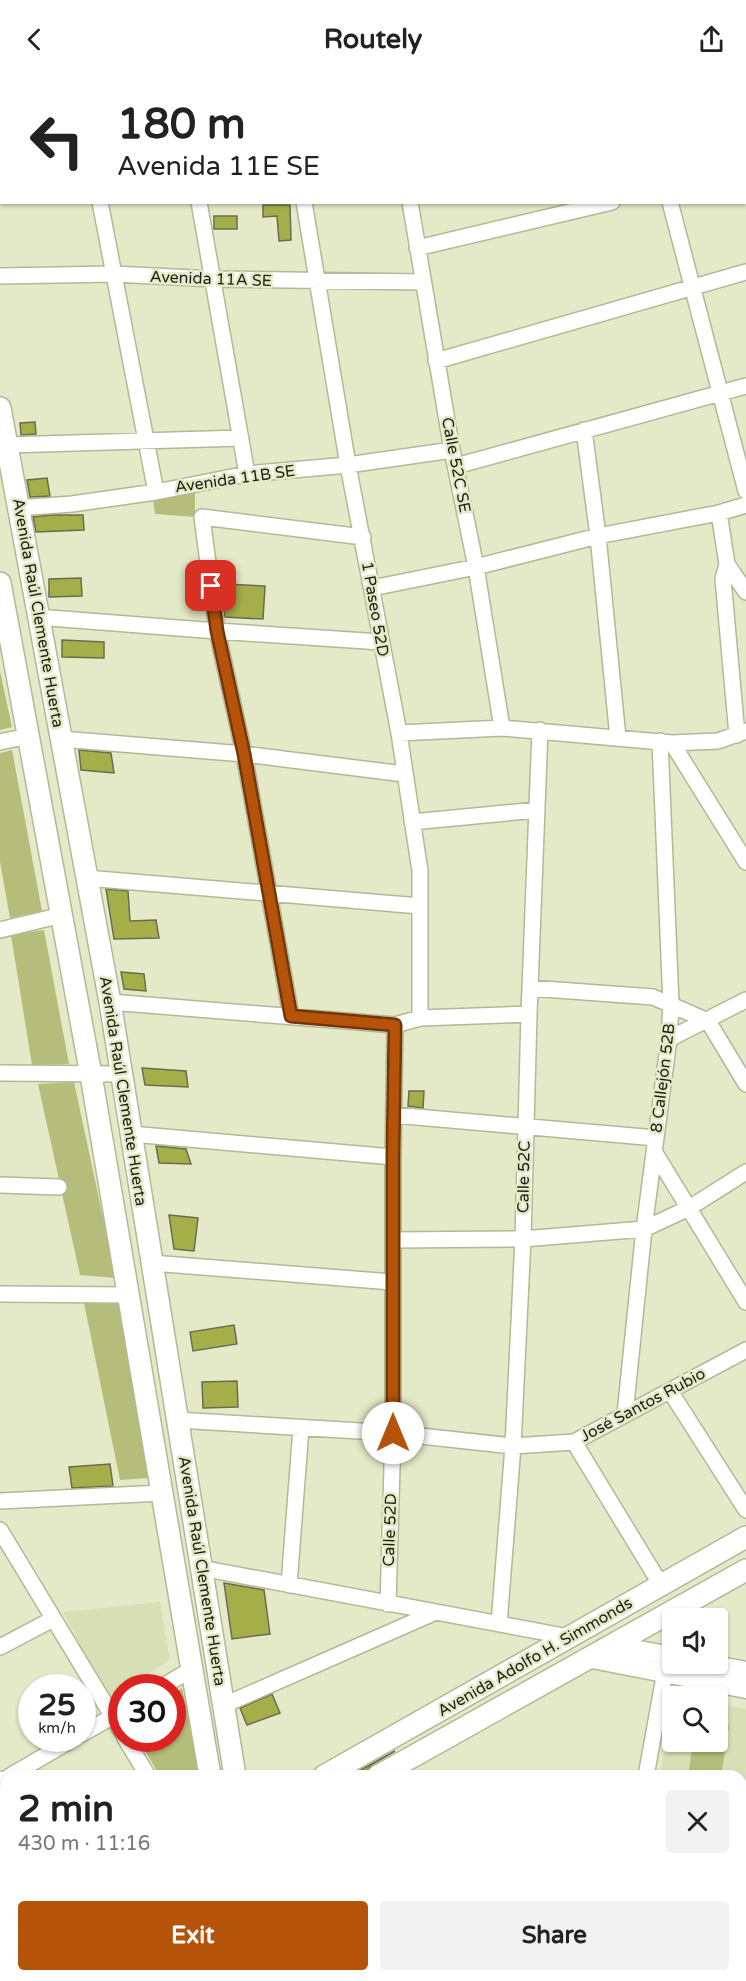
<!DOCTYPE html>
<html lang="en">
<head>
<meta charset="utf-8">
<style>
  body { margin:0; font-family:"Varela Round",sans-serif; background:#f2f2f2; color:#222; height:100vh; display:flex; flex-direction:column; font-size:22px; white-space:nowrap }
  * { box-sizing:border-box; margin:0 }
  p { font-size:20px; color:#767676 }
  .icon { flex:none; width:33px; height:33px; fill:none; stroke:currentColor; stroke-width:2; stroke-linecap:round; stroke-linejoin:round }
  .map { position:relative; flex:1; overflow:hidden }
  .details { position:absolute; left:0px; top:1692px; width:747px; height:212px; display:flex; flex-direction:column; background:#fff; border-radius:18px 18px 0 0; box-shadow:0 2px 4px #0004 }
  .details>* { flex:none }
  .top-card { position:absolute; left:0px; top:0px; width:747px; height:126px; box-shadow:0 2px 4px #0004; background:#fff; color:#222; overflow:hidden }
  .tools { position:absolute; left:662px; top:1530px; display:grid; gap:12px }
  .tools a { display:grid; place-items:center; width:66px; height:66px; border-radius:6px; background:#fff; box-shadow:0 2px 4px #0004; font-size:30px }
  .speed { position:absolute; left:18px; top:1596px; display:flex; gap:12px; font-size:30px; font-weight:700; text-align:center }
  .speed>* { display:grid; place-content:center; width:78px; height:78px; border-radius:50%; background:#fff; box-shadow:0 2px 4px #0004; line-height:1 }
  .speed small { font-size:15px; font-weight:400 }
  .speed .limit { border:9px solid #d22; background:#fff; color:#111 }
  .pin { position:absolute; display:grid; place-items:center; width:51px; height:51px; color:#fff; margin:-26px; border-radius:12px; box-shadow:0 3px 9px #0006 }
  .me { position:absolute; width:66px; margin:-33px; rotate:0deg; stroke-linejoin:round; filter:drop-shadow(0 0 4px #0008) }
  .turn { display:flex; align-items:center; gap:21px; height:126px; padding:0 18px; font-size:27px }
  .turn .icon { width:78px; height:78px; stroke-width:2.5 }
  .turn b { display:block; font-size:42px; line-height:51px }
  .round { display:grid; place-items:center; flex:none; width:63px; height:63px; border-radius:6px; background:#f2f2f2 }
  .summary { display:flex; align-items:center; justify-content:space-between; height:102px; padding:0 18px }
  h1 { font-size:36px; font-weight:700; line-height:45px }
  .primary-button { display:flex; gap:12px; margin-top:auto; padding:12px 18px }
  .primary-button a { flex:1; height:69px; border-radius:6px; background:#b45309; color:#fff; font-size:24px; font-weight:700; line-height:69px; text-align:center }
  .primary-button a+a { background:#f2f2f2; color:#222 }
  header { display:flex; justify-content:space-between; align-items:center; height:78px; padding:0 18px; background:#fff; font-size:27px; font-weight:700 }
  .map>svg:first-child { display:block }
  .built { fill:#d9dfb5 }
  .green { fill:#b4bd79 }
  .building { fill:#a5af4a; stroke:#686d4d; stroke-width:1.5 }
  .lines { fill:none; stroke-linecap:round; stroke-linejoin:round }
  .minor-casing { stroke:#b3b896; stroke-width:18 }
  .tertiary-casing { stroke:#b3b896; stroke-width:21 }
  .secondary-casing { stroke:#b3b896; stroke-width:24 }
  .minor { stroke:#fff; stroke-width:15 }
  .tertiary { stroke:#fff; stroke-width:18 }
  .secondary { stroke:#fff; stroke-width:21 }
  .route-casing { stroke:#753606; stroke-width:15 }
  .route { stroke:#b45309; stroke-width:10 }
  .labels { text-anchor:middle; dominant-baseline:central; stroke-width:5; stroke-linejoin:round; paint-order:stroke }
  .street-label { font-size:16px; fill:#1e1f12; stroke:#e4eac7 }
</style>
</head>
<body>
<header><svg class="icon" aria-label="back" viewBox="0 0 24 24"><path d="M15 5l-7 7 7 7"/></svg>Routely<svg class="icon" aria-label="share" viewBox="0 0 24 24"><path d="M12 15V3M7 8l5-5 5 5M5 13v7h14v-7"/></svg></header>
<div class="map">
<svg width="746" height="1903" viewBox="0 0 746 1903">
  <rect width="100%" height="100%" fill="#e4eac7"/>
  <path class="built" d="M160,1524L170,1582L129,1609L122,1610L121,1614L109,1622L63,1534Z
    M717,1625L746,1631V1879L741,1878V1698H659L672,1640V1664H717Z"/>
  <path class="green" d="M195,414V439L155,436L153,422Z
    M0,593L12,649L0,652Z
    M12,672L42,833L10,840L0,784V675Z
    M44,852L69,986L32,987L11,857Z
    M74,1004L116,1200L80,1197L38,1006Z
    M84,1225L122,1226L149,1400L120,1402Z
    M182,1610L200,1698H160L138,1661L172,1660L173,1616Z
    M717,1645L729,1648L721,1698H688L693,1664H717Z
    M741,1883L746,1884V1903H664L665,1898H741Z"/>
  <path class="building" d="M263,127H290L291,162L279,163L277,138L263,139Z
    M214,138H237V151H214Z
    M35,344L36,356L21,357L20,345Z
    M47,400L50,418L30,419L27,402Z
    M52,437H83L84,452L36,454L33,439Z
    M81,500L82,518L49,519V501Z
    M223,506L265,508L263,541L225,539L222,520Z
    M62,562L104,564V580L62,579Z
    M79,672L111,675L114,695L81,692Z
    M106,811L128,813L130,843L156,842L159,860L114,861Z
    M121,894L144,896L146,913L124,911Z
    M142,990L186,993L188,1009L145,1007Z
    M409,1013H424L423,1030L408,1028Z
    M156,1068L186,1071L191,1086L159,1085Z
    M169,1137L198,1140L194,1173L174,1171Z
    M234,1247L237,1266L193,1273L190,1254Z
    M237,1303L238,1329L203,1330L202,1304Z
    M110,1386L113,1408L72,1410L69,1389Z
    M224,1505L264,1512L270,1556L232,1561Z
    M272,1616L280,1635L247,1647L240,1630Z
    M395,1673L371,1687L366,1695L360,1698H350Z"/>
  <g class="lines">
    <g class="minor-casing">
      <path id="minor" d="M108,0V2
        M246,0V2
        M374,0V2
        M0,26H2
        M100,124L156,414
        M199,124L247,396
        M304,124L348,387L399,655L420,793V940
        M410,124L452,372L476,489L502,650
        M670,124L746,413
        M417,170L612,124
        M0,198L114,196L213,201L423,204
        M436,283L746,194
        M584,352L598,458L618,660
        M7,367L241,360
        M456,388L746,308
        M18,430L72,426L156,414L247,396L348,387L452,372
        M719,435L727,486L723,501L737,657
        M727,486L746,514
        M372,510L476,489L598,458L719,435L746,427
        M37,539L217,553L381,564
        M399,655L502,650L672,665L718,663L746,653
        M61,661L244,676L404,696
        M0,664L29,658
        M672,665L746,784
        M412,744L537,732
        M86,800L420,828
        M0,852L62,837
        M530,910L653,919L708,943L746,1006
        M110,924L395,947L420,940L529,936
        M291,938L244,676L217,553L202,439L363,459
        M669,961L746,922
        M0,995L121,996
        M394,1037L656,1060
        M131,1056L393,1079
        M655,1075L746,1224
        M0,1107L59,1109
        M393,1162L523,1161L644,1151L689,1130L746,1094
        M152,1185L392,1204
        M0,1216L129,1217
        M670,1313L746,1432
        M625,1336L644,1151L669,961L671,926L660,663
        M177,1342L393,1355L513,1368L574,1364L746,1272
        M574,1364L661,1507
        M0,1423L162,1415
        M0,1452L122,1654
        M201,1490L569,1559
        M289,1507L301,1350
        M388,1526L393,1355V1079L395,947
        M499,1546L513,1368L523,1161L529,936L540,652
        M0,1569L53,1541
        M160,1610L192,1591
        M224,1627L436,1534
        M82,1656L122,1633
        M125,1660L148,1698
        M10,1698L75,1660
        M646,1698L668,1577
        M0,1701L6,1712
        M0,1854L6,1850
        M307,1898L332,1903
        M481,1903L483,1898
        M610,1903L611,1898"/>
    </g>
    <g class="tertiary-casing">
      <path id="tertiary" d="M447,0L456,2
        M746,45V46
        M612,1567L672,1578
        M587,1580L746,1611
        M709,1586L746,1593
        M270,1898L271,1903"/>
    </g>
    <g class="secondary-casing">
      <path id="secondary" d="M0,330L110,924L235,1698
        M0,505L91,997L210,1698
        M324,1698L746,1459
        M378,1698L746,1492
        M149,1903L159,1898
        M205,1903L214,1898"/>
    </g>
    <use href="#minor" class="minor"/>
    <use href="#tertiary" class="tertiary"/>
    <use href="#secondary" class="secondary"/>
  </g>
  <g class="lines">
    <g class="route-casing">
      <path id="route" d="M211,508L217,553L244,676L291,938L395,947L393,1078V1355"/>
    </g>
    <use href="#route" class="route"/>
  </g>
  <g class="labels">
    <g class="street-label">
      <text transform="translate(211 201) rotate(2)">Avenida 11A SE</text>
      <text transform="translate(456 387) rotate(79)">Calle 52C SE</text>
      <text transform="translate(235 401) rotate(-8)">Avenida 11B SE</text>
      <text transform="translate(375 531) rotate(80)">1 Paseo 52D</text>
      <text transform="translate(38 535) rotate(80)">Avenida Raúl Clemente Huerta</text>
      <text transform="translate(663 1000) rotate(-83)">8 Callejón 52B</text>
      <text transform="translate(123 1013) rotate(81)">Avenida Raúl Clemente Huerta</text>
      <text transform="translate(524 1099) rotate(-89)">Calle 52C</text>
      <text transform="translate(643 1327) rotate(-28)">José Santos Rubio</text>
      <text transform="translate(390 1452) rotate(-88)">Calle 52D</text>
      <text transform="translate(202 1493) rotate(81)">Avenida Raúl Clemente Huerta</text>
      <text transform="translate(535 1579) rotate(-30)">Avenida Adolfo H. Simmonds</text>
    </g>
  </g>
</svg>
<div class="tools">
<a><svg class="icon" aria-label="sound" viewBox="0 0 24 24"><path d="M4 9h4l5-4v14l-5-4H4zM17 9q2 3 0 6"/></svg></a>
<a><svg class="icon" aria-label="search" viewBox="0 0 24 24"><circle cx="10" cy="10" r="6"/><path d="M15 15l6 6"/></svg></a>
</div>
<div class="speed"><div>25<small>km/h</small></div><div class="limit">30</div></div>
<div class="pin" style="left:211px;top:508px;background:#d93025"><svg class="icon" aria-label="arrive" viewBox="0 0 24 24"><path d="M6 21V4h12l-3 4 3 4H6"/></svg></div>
<svg class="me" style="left:393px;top:1355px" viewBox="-20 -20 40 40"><circle r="19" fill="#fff"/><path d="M0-13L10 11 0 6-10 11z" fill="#b45309"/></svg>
<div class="top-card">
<div class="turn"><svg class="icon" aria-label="left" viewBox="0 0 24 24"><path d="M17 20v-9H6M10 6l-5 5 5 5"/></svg><div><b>180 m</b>Avenida 11E SE</div></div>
</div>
<section class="details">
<div class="summary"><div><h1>2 min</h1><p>430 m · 11:16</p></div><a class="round"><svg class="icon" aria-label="close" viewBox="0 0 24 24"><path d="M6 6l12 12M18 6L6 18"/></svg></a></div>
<div class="primary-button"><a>Exit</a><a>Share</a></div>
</section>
</div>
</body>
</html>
